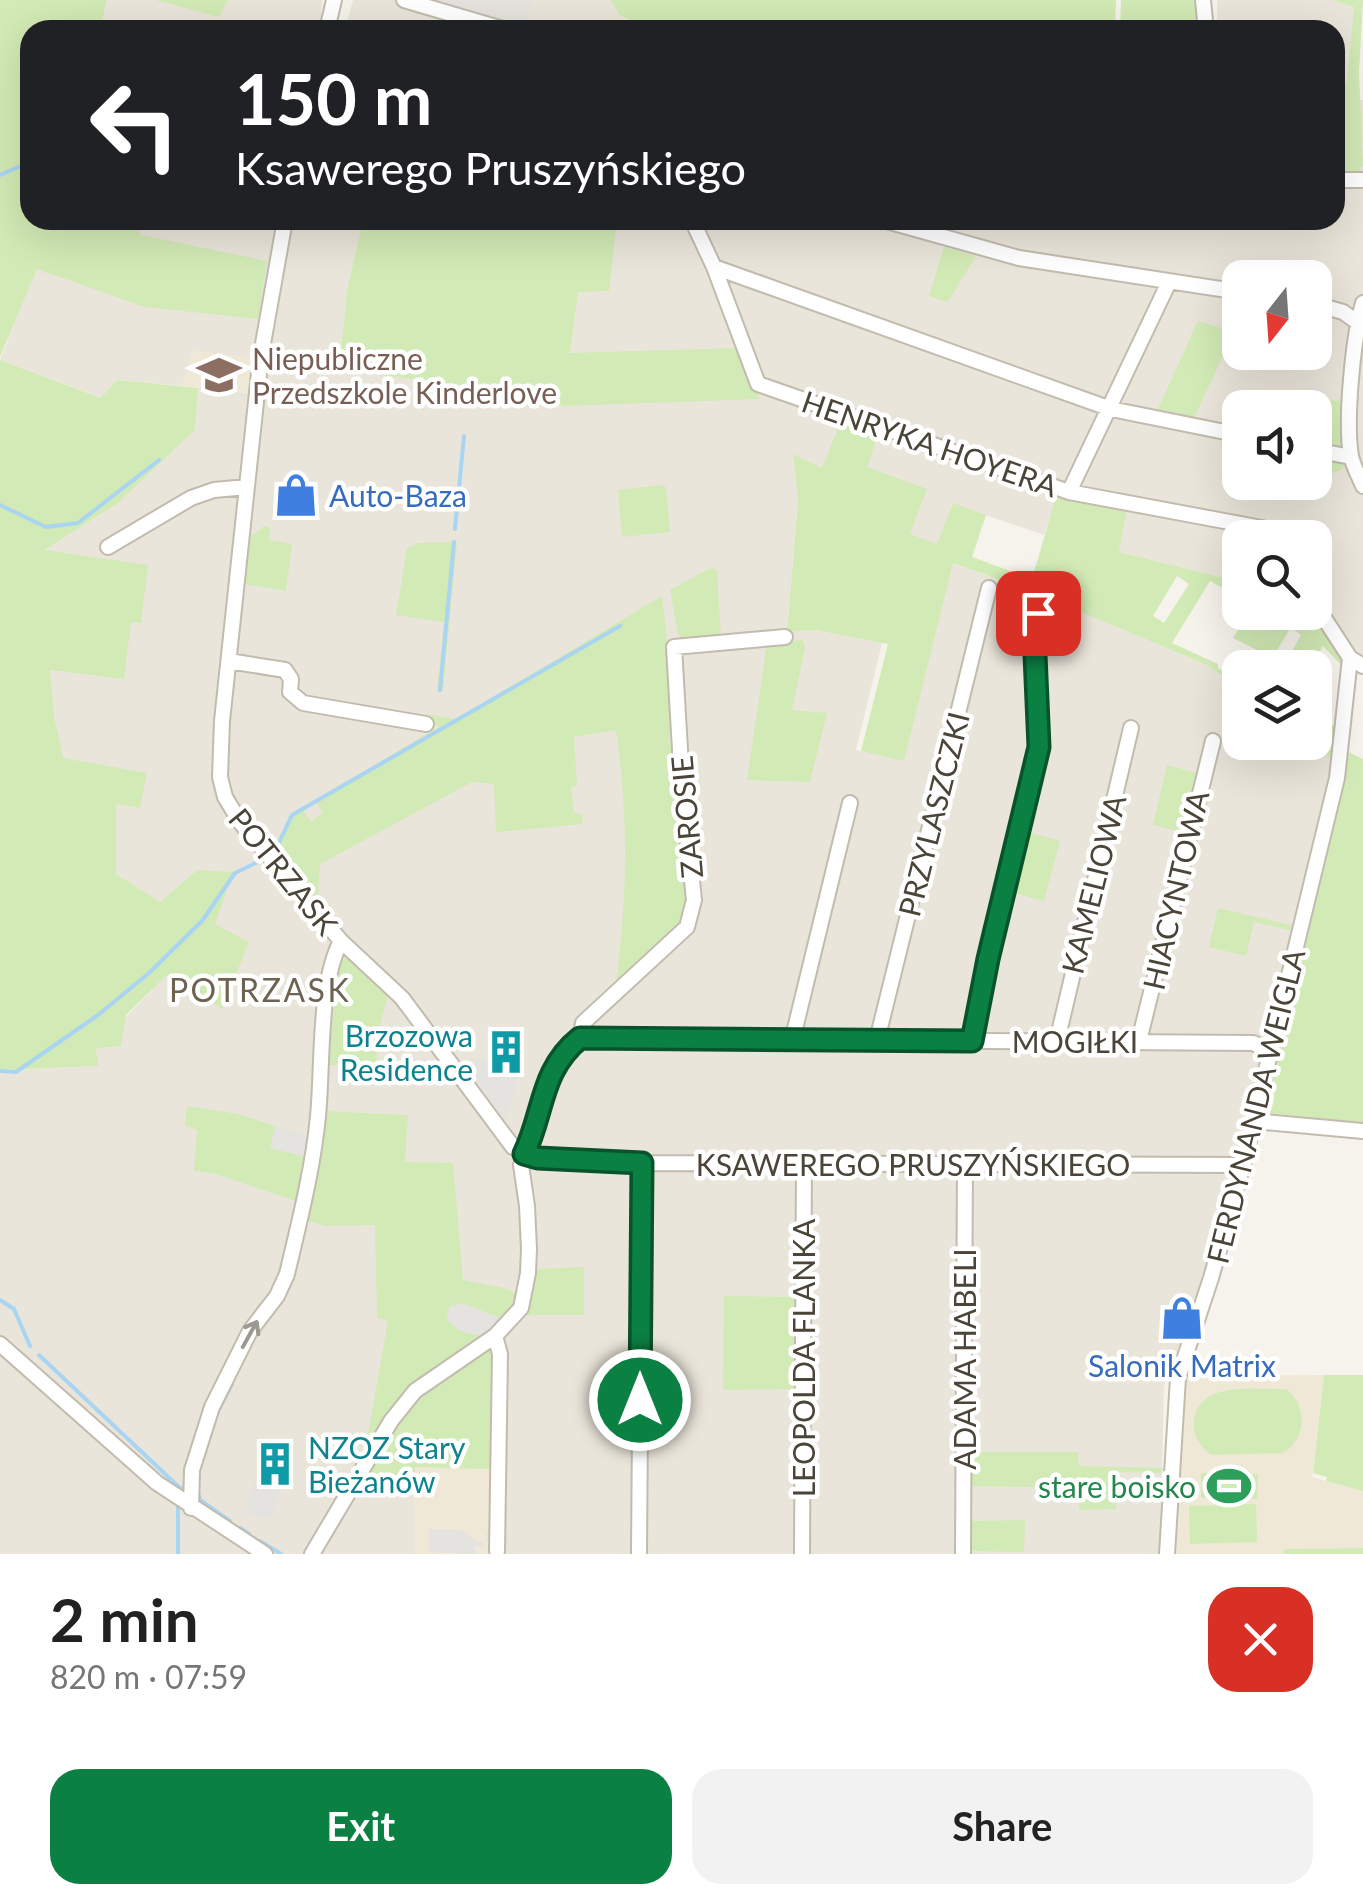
<!DOCTYPE html>
<html lang="en">
<head>
<meta charset="utf-8">
<style>
  body { margin:0; font-family:Lato,sans-serif; background:#f2f2f2; color:#222; height:100vh; display:flex; flex-direction:column; font-size:38px; white-space:nowrap }
  * { box-sizing:border-box; margin:0 }
  p { font-size:32px; color:#767676 }
  .icon { flex:none; width:55px; height:55px; fill:none; stroke:currentColor; stroke-width:2; stroke-linecap:round; stroke-linejoin:round }
  .map { position:relative; height:1554px; overflow:hidden }
  .details { display:flex; flex-direction:column; background:#fff; flex:1 }
  .details>* { flex:none }
  .top-card { position:absolute; left:20px; top:20px; width:1325px; height:210px; border-radius:30px; box-shadow:0 10px 40px #0002; background:#202124; color:#fff; overflow:hidden }
  .needle { width:65px; rotate:197deg }
  .fabs { position:absolute; left:1222px; top:260px; display:grid; gap:20px }
  .fabs a { display:grid; place-items:center; width:110px; height:110px; border-radius:20px; background:#fff; box-shadow:0 10px 40px #0002; font-size:50px }
  .pin { position:absolute; display:grid; place-items:center; width:85px; height:85px; color:#fff; margin:-42px; border-radius:20px; box-shadow:0 5px 15px #0006 }
  .me { position:absolute; width:110px; margin:-55px; rotate:0deg; stroke-linejoin:round; filter:drop-shadow(0 0 8px #0008) }
  .turn { display:flex; align-items:center; gap:35px; height:210px; padding:0 50px; font-size:45px }
  .turn .icon { width:130px; height:130px; stroke-width:2.5 }
  .turn b { display:block; font-size:70px; line-height:85px }
  .round { display:grid; place-items:center; flex:none; width:105px; height:105px; border-radius:30px; background:#f2f2f2 }
  .headline { display:flex; align-items:center; justify-content:space-between; height:170px; padding:0 50px }
  h1 { font-size:60px; font-weight:700; line-height:75px }
  .primary-button { display:flex; gap:20px; margin-top:auto; padding:20px 50px }
  .primary-button a { flex:1; height:115px; border-radius:30px; background:#0b8043; color:#fff; font-size:40px; font-weight:700; line-height:115px; text-align:center }
  .primary-button a+a { background:#f2f2f2; color:#222 }
  .map>svg:first-child { display:block }
  .residential { fill:#eae5da; fill-rule:evenodd }
  .industrial { fill:#e6e2dd }
  .education { fill:#efe8d6 }
  .green { fill:#d2eab5; fill-rule:evenodd }
  .parking { fill:#e5e3e0 }
  .lines { fill:none; stroke-linecap:round; stroke-linejoin:round }
  .stream { stroke:#a9d4f2; stroke-width:4 }
  .minor-casing { stroke:#c2bbae; stroke-width:18 }
  .minor { stroke:#fff; stroke-width:14 }
  .oneway { stroke:#9c9892 }
  .route-casing { stroke:#07532c; stroke-width:25 }
  .route { stroke:#0b8043; stroke-width:18 }
  .labels { text-anchor:middle; dominant-baseline:central; stroke-width:9; stroke-linejoin:round; paint-order:stroke }
  .education-label { font-size:30px; fill:#785e54; stroke:#fff; text-anchor:start }
  .street-label { font-size:30px; fill:#4b4439; stroke:#fff }
  .shop-label { font-size:30px; fill:#366cbe; stroke:#fff; text-anchor:start }
  .culture-label { font-size:30px; fill:#0d838f; stroke:#fff; text-anchor:end }
  .leisure-label { font-size:30px; fill:#27864d; stroke:#fff; text-anchor:end }
  .neighbourhood-label { font-size:32px; letter-spacing:2.5px; fill:#6e6250; stroke:#fff }
</style>
</head>
<body>
<div class="map">
<svg width="1363" height="1554" viewBox="0 0 1363 1554">
  <rect width="100%" height="100%" fill="#f6f3ec"/>
  <path class="residential" d="M107,0H322L320,30H100Z
    M353,0H610L620,16L658,30H345Z
    M1217,0H1333L1355,6L1349,101L1363,100V661L1357,657L1315,592V538H1240V582L1118,552L1057,497L1044,535L953,504L937,545L910,534L866,467L879,434L822,468L793,456L798,501L787,631L815,630L882,643L856,750L904,760L952,563L1043,596L1209,666L1240,690V742L1309,743L1336,763L1236,1169L1205,1276L1164,1386L1160,1554H0V1070L97,1066L96,1048L180,961L233,873L197,870L132,927L62,758L54,715L40,565L44,551L118,503L195,430L198,388L250,393L190,364L182,386L117,380L102,398L0,360L36,268L144,306L154,238L141,235L135,220H363L347,290L339,370L468,386L564,406L586,220H1335V30H1217ZM1240,278H1315V352H1240ZM1240,408H1315V482H1240Z"/>
  <path class="industrial" d="M433,0H532L524,28Z"/>
  <path class="education" d="M192,350L254,358L250,393L182,386Z
    M1324,1375L1312,1477L1363,1491V1548L1285,1549L1283,1554H1176L1180,1440L1187,1376Z
    M416,1409L494,1462L490,1463V1473H494L493,1527L485,1534L486,1542L492,1547L495,1554H413Z"/>
  <path class="green" d="M0,0H107L100,30H30V220H135L141,235L267,261L258,319L145,307L37,269L0,357Z
    M155,0H228L219,17Z
    M610,0H1116L1115,30H658L620,16Z
    M1121,0H1199L1202,30H1120Z
    M1333,0H1363L1359,72L1363,166L1357,175L1335,176V83L1347,82L1354,7Z
    M363,220H617L609,291L578,292L570,353L738,348L760,399L564,406L468,386L339,370L347,290Z
    M944,247L976,256L948,302L929,296Z
    M1198,321L1234,332L1194,418L1157,411Z
    M0,360L101,398L117,380L198,388L195,430L118,503L45,550L148,565L141,623L131,622L124,679L50,670L54,715L63,758L147,773L140,808L116,804V874L160,902L197,870L233,872L215,924L249,942L222,1009L167,975L126,1015L121,1046L96,1048L98,1066L0,1070Z
    M1305,399L1342,401L1341,448L1315,444V408H1304Z
    M841,421L879,433L867,467L927,489L910,534L937,544L953,503L986,515L972,557L1032,579L1056,497L1126,512L1119,552L1240,582V598L1210,581L1172,643L1218,664V668L1240,681V690L1209,666L1043,596L953,563L904,761L861,751L888,644L815,630L787,632L798,501L793,454L822,468ZM1177,576L1189,584L1164,623L1153,616Z
    M1315,455L1336,459L1345,467L1292,495L1260,489L1261,483L1315,482Z
    M661,485L666,487L670,532L622,537L618,490Z
    M264,526L270,527L269,540L292,544L286,591L245,584L251,536Z
    M457,542L443,691H437L444,622L396,615L407,548L417,543Z
    M710,568L717,570L721,639L683,640L678,634L670,590Z
    M662,596L673,699L669,741L675,758L681,823L678,827C681,851 693,879 689,905C686,932 637,966 616,985C627,898 629,817 616,730L574,737L577,786L571,787L574,813L582,814L583,824L496,832L494,784L472,782L320,864L318,896L313,900L276,853L292,817L302,809L311,822L323,812L315,801L438,727L428,714L456,719Z
    M1248,613H1313L1344,660V668L1323,646L1311,667H1283L1301,635L1291,627L1267,667H1262L1269,656L1233,638Z
    M803,640L805,648L792,710L827,713L810,782L747,780L767,644Z
    M1315,711L1338,729L1336,763L1309,743L1315,742Z
    M1346,751L1363,759V1123L1267,1113L1261,1104Z
    M1167,765L1200,774L1192,806L1188,808L1186,833L1153,825Z
    M1025,831L1060,841L1044,901L1009,892Z
    M1218,908L1295,926L1294,931L1254,922L1246,956L1209,947Z
    M349,956L389,992L378,1032L376,1065H327L340,962Z
    M187,1106L238,1114L309,1137L299,1202L213,1173L194,1171L197,1130L185,1126Z
    M323,1111L408,1115L405,1162L453,1163L463,1280L508,1289L518,1295L505,1317L459,1330L482,1336L496,1351L494,1462L490,1463V1469L415,1467L413,1491L408,1495L368,1479L365,1452L388,1321L377,1318L375,1225L326,1226L304,1220Z
    M584,1267V1315H524L533,1290L536,1269Z
    M724,1296L797,1297L796,1389L723,1390Z
    M1324,1375H1363V1491L1326,1481L1327,1477L1313,1473Z
    M1286,1389C1308,1406 1307,1438 1283,1453L1211,1455C1200,1446 1192,1436 1194,1420C1200,1380 1256,1390 1286,1389Z
    M970,1452H1078L1079,1466L1163,1468L1162,1473L1117,1472L1116,1509L1079,1510L1078,1488L971,1486Z
    M1201,1473L1258,1474L1257,1499L1201,1498Z
    M1256,1504L1257,1542L1190,1544L1189,1506Z
    M1025,1520L1024,1552L972,1551L971,1521Z
    M1363,1548V1554H1283L1285,1549Z"/>
  <path class="parking" d="M476,1058L520,1072L506,1121L473,1079Z
    M275,1126L309,1137L306,1157L270,1148Z
    M463,1303L497,1317H505L483,1337L459,1330L448,1321L447,1314L450,1306Z
    M253,1483L280,1490L273,1516L264,1518L246,1514Z
    M429,1529L462,1530L476,1541L484,1542V1546H475V1554L429,1552Z"/>
  <g class="lines">
    <path class="stream" d="M0,175L30,162
      M0,505L46,527L78,523L159,460
      M455,529L464,436
      M440,690L454,542
      M275,851L292,815L620,626
      M555,1057L570,1037
      M0,1071L16,1072L98,1015L149,973L202,921L235,873L262,860
      M0,1300L14,1309L30,1346
      M39,1355L181,1489L185,1488
      M216,1415L232,1384
      M198,1492L200,1500L230,1521
      M178,1503V1554
      M240,1528L249,1534
      M260,1541L281,1554"/>
    <g class="minor-casing">
      <path id="minor" d="M404,0L506,30
        M1203,0L1206,30
        M327,30L334,0
        M1335,180H1363
        M285,220L261,355L222,721L220,777L225,797L240,822L341,941L402,998L513,1147L538,1158L642,1163L1243,1165
        M692,220L714,267L758,384L1069,492L1267,529L1272,538
        M883,220L1019,258L1240,292
        M714,267L1111,409L1240,435
        M1363,303C1353,338 1345,420 1351,456C1353,466 1359,476 1363,486
        M1315,304L1343,312L1357,322
        M1315,450L1351,457
        M1069,492L1169,282
        M108,547L191,498L214,490L247,487
        M1315,604L1350,658L1363,666
        M229,661L285,670L291,679L290,692L303,703L426,724
        M580,1038L1253,1043L1269,1050
        M877,1040L989,588
        M792,1041L850,803
        M972,1041L988,959L1039,747L1034,632L1039,613
        M1057,1041L1131,728
        M1139,1041L1213,741
        M1254,1121L1363,1131
        M495,1336L500,1354L497,1551
        M0,1344L157,1483L265,1554
        M191,1508L192,1470L212,1407L250,1331L277,1296L287,1274C299,1223 313,1169 318,1116C323,1066 318,984 341,941
        M312,1554L391,1421L415,1391L495,1336L521,1308L528,1273L529,1249L527,1206L521,1165L541,1097L556,1065L580,1038L583,1023L687,927L694,900L682,784L674,647L785,637
        M639,1554L642,1163
        M802,1554L804,1162
        M963,1554L965,1164
        M1167,1554L1178,1378L1211,1278L1243,1165L1337,778L1350,658"/>
    </g>
    <use href="#minor" class="minor"/>
  </g>
  <defs><path id="oneway-shaft" d="M-6 0H5M1.5-3L5.5 0L1.5 3" fill="none" stroke-width="1.6" stroke-linecap="round" stroke-linejoin="round" transform="scale(2.5)"/></defs>
  <use class="oneway" href="#oneway-shaft" transform="translate(250 1334) rotate(-61)"/>
  <g class="lines">
    <g class="route-casing">
      <path id="route" d="M640,1400L642,1163L538,1158L524,1154C544,1113 540,1070 580,1038L972,1041L988,959L1039,747L1034,632L1038,613"/>
    </g>
    <use href="#route" class="route"/>
  </g>
  <defs>
    <g id="school-bare" transform="scale(3.45)"><path d="M0-5L7-2L0 1L-7-2ZM-4 1L0 2.5L4 1V4Q0 6-4 4Z" fill="#8d6e63" stroke="#fff" stroke-width="2.5" paint-order="stroke"/></g>
    <g id="shop-bare" transform="scale(3.45)"><path d="M-5-2.5h2.3a2.7 3.5 0 0 1 5.4 0H5L5.5 6h-11ZM-1.5-2.5h3a1.5 2.3 0 0 0-3 0Z" fill="#3f7fe0" stroke="#fff" stroke-width="2.5" paint-order="stroke"/></g>
    <g id="building-bare" transform="scale(3.45)"><path d="M-4-6H4V6H1V3H-1V6H-4ZM-2.5-4.3h1.7v1.8h-1.7ZM.8-4.3h1.7v1.8H.8ZM-2.5-1h1.7V.8h-1.7ZM.8-1h1.7V.8H.8Z" fill="#0f9aa8" stroke="#fff" stroke-width="2.5" paint-order="stroke"/></g>
    <g id="stadium-bare" transform="scale(3.45)"><path d="M0-5a6.5 5 0 1 0 0 10a6.5 5 0 1 0 0-10ZM-3.5-1.8h7v3.6h-7Z" fill="#2e9e5b" stroke="#fff" stroke-width="2.5" paint-order="stroke"/></g>
  </defs>
  <g fill-rule="evenodd">
    <use href="#school-bare" x="219" y="375"/>
    <use href="#shop-bare" x="296" y="495"/>
    <use href="#building-bare" x="506" y="1052"/>
    <use href="#shop-bare" x="1182" y="1318"/>
    <use href="#building-bare" x="275" y="1464"/>
    <use href="#stadium-bare" x="1229" y="1486"/>
  </g>
  <g class="labels">
    <g class="education-label">
      <text x="252" y="358">Niepubliczne<tspan x="252" dy="34">Przedszkole Kinderlove</tspan></text>
    </g>
    <g class="street-label">
      <text transform="translate(930 443) rotate(19)">HENRYKA HOYERA</text>
      <text transform="translate(933 814) rotate(-76)">PRZYLASZCZKI</text>
      <text transform="translate(686 817) rotate(-95)">ZAROSIE</text>
      <text transform="translate(284 871) rotate(51)">POTRZASK</text>
      <text transform="translate(1093 884) rotate(-76)">KAMELIOWA</text>
      <text transform="translate(1175 890) rotate(-77)">HIACYNTOWA</text>
      <text x="1075" y="1041">MOGIŁKI</text>
      <text transform="translate(1255 1106) rotate(-76)">FERDYNANDA WEIGLA</text>
      <text x="913" y="1164">KSAWEREGO PRUSZYŃSKIEGO</text>
      <text transform="translate(803 1358) rotate(-90)">LEOPOLDA FLANKA</text>
      <text transform="translate(964 1359) rotate(-90)">ADAMA HABELI</text>
    </g>
    <g class="shop-label">
      <text x="329" y="495">Auto-Baza</text>
      <text x="1182" y="1365" text-anchor="middle">Salonik Matrix</text>
    </g>
    <g class="culture-label">
      <text x="473" y="1035">Brzozowa<tspan x="473" dy="34">Residence</tspan></text>
      <text x="308" y="1447" text-anchor="start">NZOZ Stary<tspan x="308" dy="34">Bieżanów</tspan></text>
    </g>
    <g class="leisure-label">
      <text x="1196" y="1486">stare boisko</text>
    </g>
    <g class="neighbourhood-label">
      <text x="260" y="989">POTRZASK</text>
    </g>
  </g>
</svg>
<div class="fabs">
<a><svg class="needle" viewBox="-14 -14 28 28"><path d="M0-13l5 13h-10z" fill="#e53935"/><path d="M0 13l5-13h-10z" fill="#767676"/></svg></a>
<a><svg class="icon" aria-label="sound" viewBox="0 0 24 24"><path d="M4 9h4l5-4v14l-5-4H4zM17 9q2 3 0 6"/></svg></a>
<a><svg class="icon" aria-label="search" viewBox="0 0 24 24"><circle cx="10" cy="10" r="6"/><path d="M15 15l6 6"/></svg></a>
<a><svg class="icon" aria-label="layers" viewBox="0 0 24 24"><path d="M12 4l9 5-9 5-9-5zM3 14l9 5 9-5"/></svg></a>
</div>
<div class="pin" style="left:1038px;top:613px;background:#d93025"><svg class="icon" aria-label="arrive" viewBox="0 0 24 24"><path d="M6 21V4h12l-3 4 3 4H6"/></svg></div>
<svg class="me" style="left:640px;top:1400px" viewBox="-20 -20 40 40"><circle r="17" fill="#0b8043" stroke="#fff" stroke-width="3"/><path d="M0-11L8 9 0 5-8 9z" fill="#fff"/></svg>
<div class="top-card">
<div class="turn"><svg class="icon" aria-label="left" viewBox="0 0 24 24"><path d="M17 20v-9H6M10 6l-5 5 5 5"/></svg><div><b>150 m</b>Ksawerego Pruszyńskiego</div></div>
</div>
</div>
<section class="details">
<div class="headline"><div><h1>2 min</h1><p>820 m · 07:59</p></div><a class="round" style="background:#d93025;color:#fff"><svg class="icon" aria-label="close" viewBox="0 0 24 24"><path d="M6 6l12 12M18 6L6 18"/></svg></a></div>
<div class="primary-button"><a>Exit</a><a>Share</a></div>
</section>
</body>
</html>
